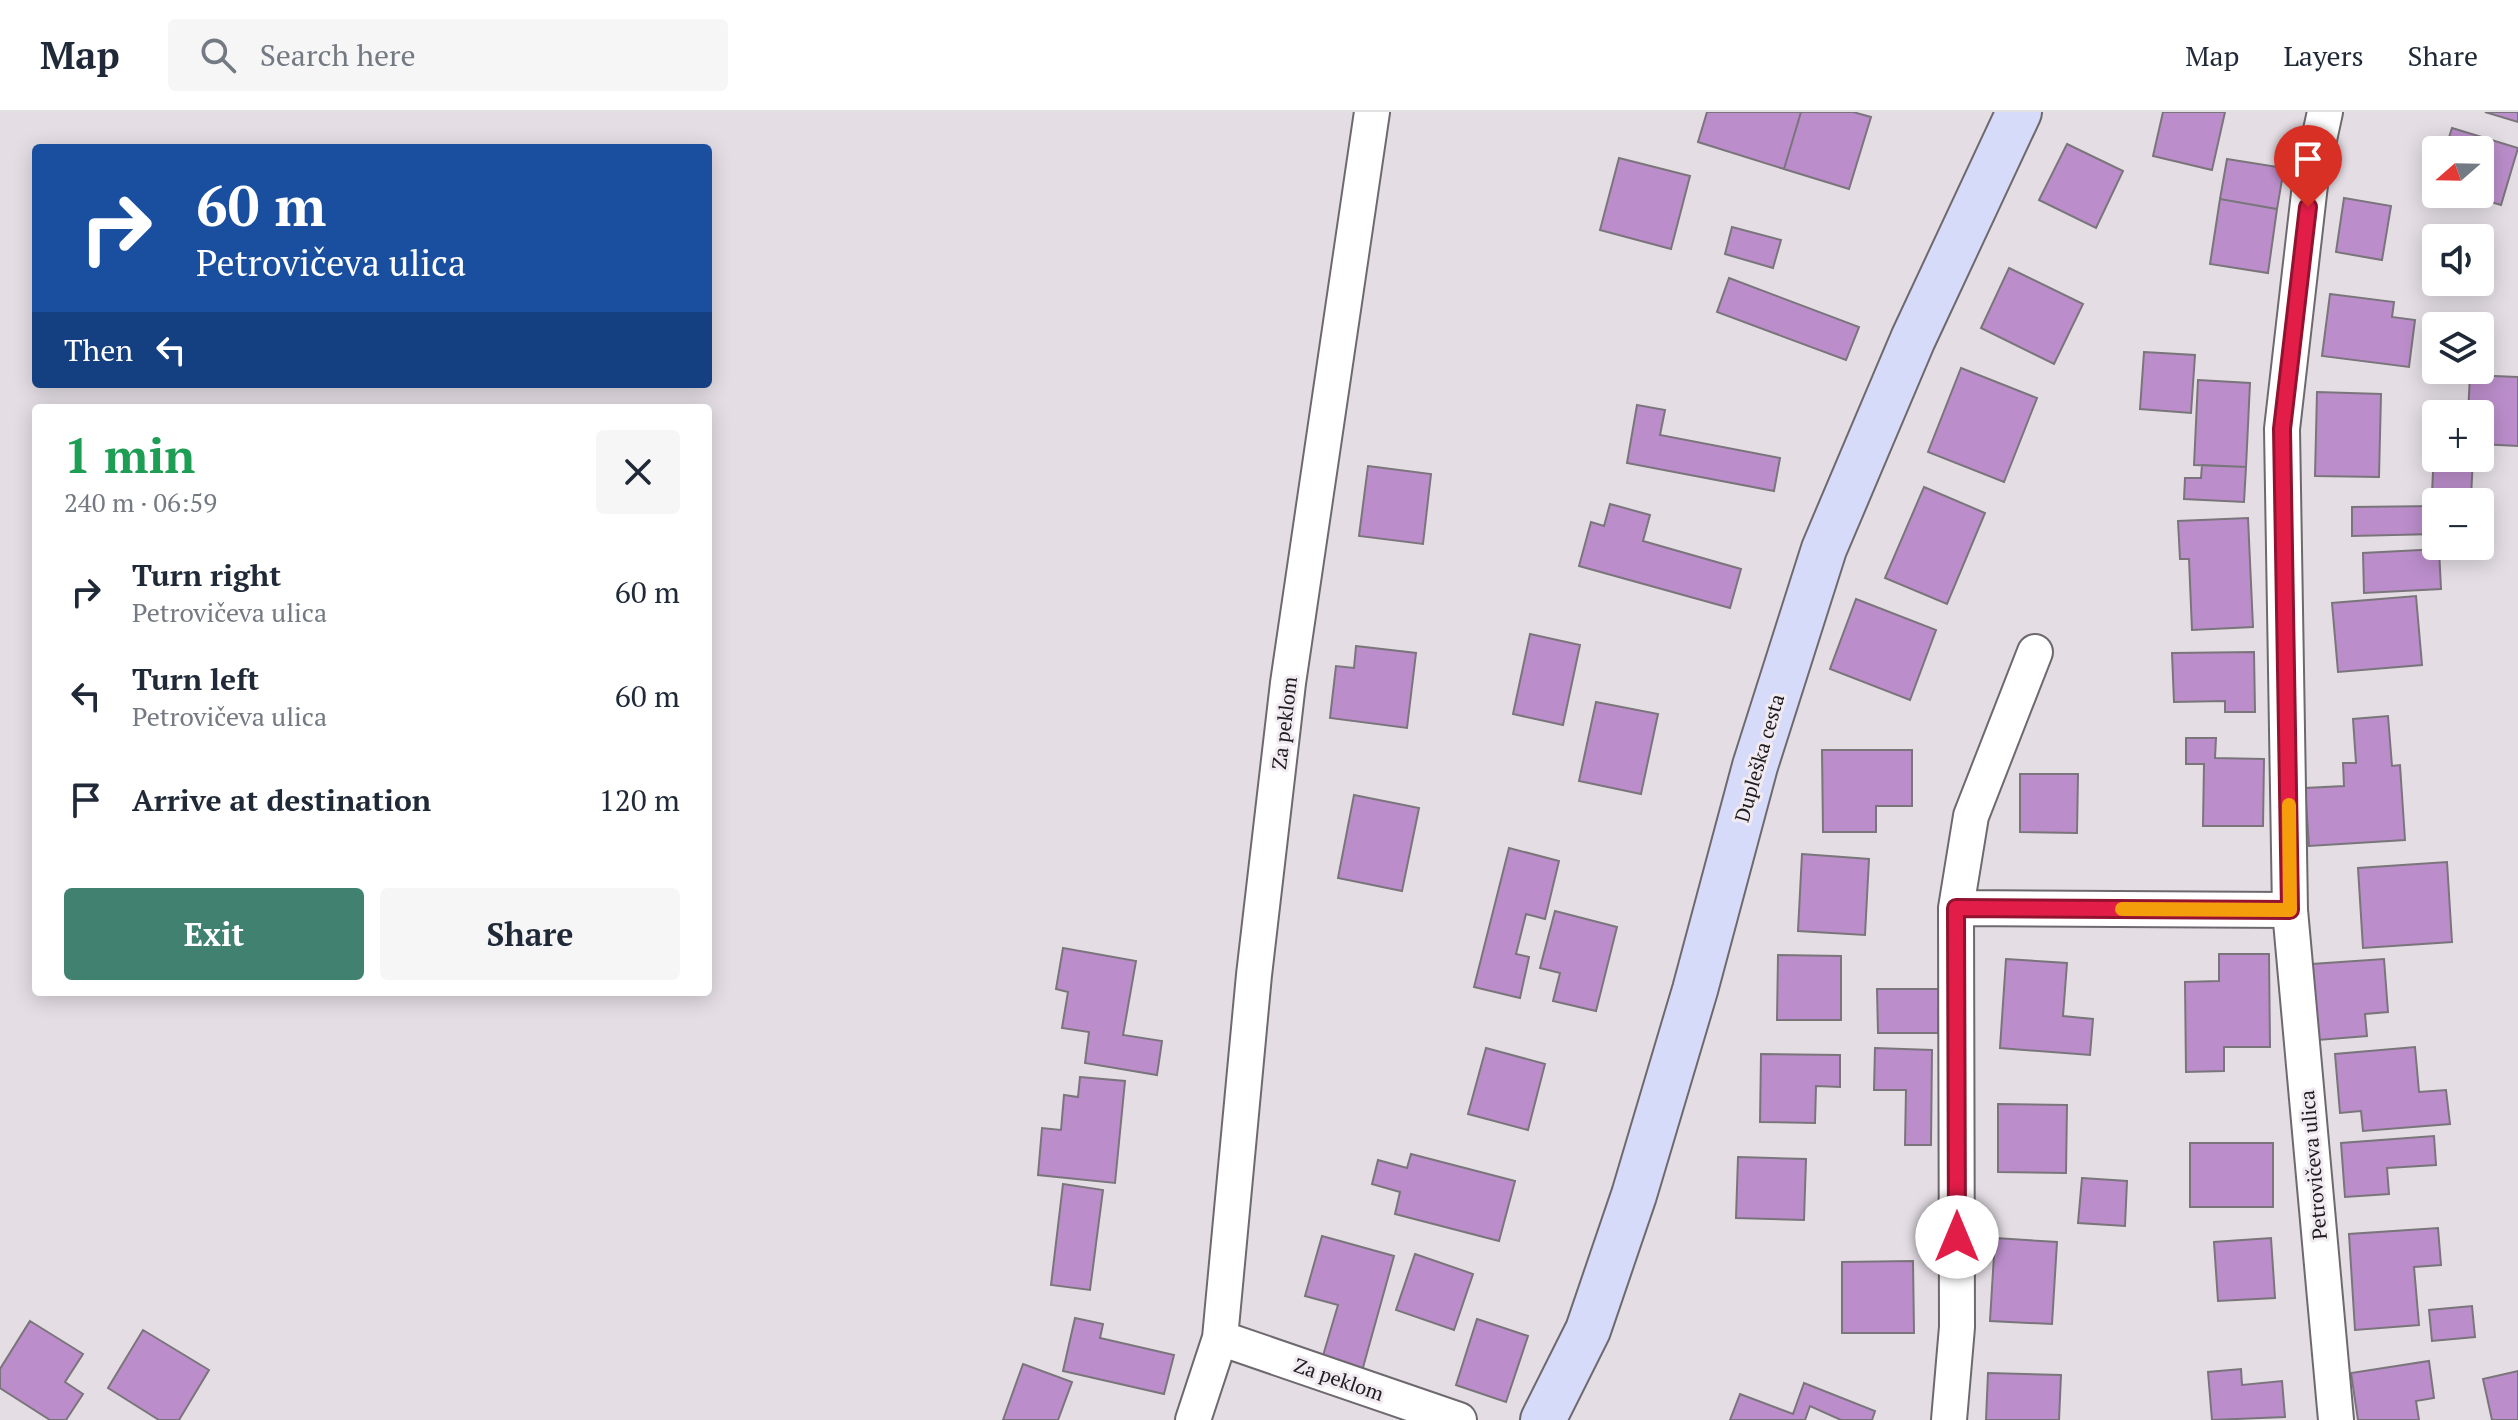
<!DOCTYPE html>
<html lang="en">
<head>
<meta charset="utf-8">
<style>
  body { margin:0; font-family:"PT Serif",serif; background:#f6f6f7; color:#1f2937; height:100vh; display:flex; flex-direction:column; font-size:30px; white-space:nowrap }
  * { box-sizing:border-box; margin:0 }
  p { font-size:26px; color:#747a83 }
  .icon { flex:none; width:44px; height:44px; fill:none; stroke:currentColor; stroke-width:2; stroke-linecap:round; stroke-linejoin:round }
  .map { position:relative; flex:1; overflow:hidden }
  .sheet { position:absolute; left:32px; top:292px; width:680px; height:592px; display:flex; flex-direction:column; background:#fff; border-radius:8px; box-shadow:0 4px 20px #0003 }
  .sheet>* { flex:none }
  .guide { position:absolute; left:32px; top:32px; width:680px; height:244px; border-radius:8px; box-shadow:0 4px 20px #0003; background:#1a4fa0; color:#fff; overflow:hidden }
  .needle { width:52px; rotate:250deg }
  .tools { position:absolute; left:2422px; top:24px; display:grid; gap:16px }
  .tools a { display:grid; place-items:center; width:72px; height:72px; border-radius:8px; background:#fff; box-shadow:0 4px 20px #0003; font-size:40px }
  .pin { position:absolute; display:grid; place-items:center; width:68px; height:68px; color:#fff; margin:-82px -34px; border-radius:50% 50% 50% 0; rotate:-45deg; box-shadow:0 0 8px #0007 }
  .pin .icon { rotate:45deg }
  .me { position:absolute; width:88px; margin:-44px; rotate:0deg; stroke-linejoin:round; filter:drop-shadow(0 0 6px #0008) }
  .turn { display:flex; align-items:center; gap:28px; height:168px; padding:0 32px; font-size:36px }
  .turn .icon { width:104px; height:104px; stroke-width:2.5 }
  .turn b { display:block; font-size:56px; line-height:68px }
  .then { display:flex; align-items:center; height:76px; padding:0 32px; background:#0003; gap:16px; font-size:30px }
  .round { display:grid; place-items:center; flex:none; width:84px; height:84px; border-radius:8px; background:#f6f6f7 }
  .overview { display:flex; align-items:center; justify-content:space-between; height:136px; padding:0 32px }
  h1 { font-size:48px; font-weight:600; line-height:60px; color:#1e9e55 }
  .cta { display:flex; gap:16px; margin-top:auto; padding:16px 32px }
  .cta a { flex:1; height:92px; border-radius:8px; background:#40816f; color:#fff; font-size:32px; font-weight:600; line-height:92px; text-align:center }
  .cta a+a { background:#f6f6f7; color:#1f2937 }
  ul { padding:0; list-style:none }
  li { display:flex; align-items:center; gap:24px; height:104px; padding:0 32px }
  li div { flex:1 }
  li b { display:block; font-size:30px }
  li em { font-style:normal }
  header { display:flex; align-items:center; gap:48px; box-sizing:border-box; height:112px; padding:0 40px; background:#fff; border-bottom:2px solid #e0e1e3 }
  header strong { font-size:38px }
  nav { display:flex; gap:44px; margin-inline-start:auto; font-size:28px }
  .search { width:560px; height:72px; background:#f6f6f7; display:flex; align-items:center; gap:20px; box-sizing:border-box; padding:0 28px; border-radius:8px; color:#747a83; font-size:30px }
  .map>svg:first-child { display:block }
  .building { fill:#bb8ecb; stroke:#7a757b; stroke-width:2 }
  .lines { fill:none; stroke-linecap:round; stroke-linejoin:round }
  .street-casing { stroke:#6e696e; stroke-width:38 }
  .secondary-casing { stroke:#6e696e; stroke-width:48 }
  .street { stroke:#fff; stroke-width:34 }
  .secondary { stroke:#d7dbfa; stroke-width:44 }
  .route-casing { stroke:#92132f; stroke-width:20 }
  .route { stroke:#e11d48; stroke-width:14 }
  .slow { stroke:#f59e0b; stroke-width:14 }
  .labels { text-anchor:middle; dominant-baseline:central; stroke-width:6; stroke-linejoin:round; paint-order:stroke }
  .street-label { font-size:20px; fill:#1e1c1e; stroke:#f1ebf1 }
</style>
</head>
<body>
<header>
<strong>Map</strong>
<div class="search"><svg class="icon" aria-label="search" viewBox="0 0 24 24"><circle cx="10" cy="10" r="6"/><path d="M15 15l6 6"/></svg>Search here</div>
<nav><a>Map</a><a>Layers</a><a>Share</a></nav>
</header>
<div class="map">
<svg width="2518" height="1308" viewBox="0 0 2518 1308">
  <rect width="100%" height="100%" fill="#e4dee4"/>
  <path class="building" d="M1707,0H1801L1784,57L1698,30Z
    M1801,0H1853L1871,5L1849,77L1784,57Z
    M2163,0H2225L2212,58L2153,44Z
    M2485,0H2518V10Z
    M2452,16L2518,36L2501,93L2464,82H2480V38H2445Z
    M2067,32L2123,59L2096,116L2039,88Z
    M1619,46L1690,64L1671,137L1600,118Z
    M2227,47L2284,56L2277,97L2220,87Z
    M2344,86L2391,94L2382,148L2336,140Z
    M2220,87L2277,97L2268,161L2210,152Z
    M1732,115L1781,128L1773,156L1725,142Z
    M2437,120L2465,126H2436V170H2460L2459,175L2427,168Z
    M2009,156L2083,192L2054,252L1981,216Z
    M1729,166L1859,215L1846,248L1717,200Z
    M2330,182L2394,190L2392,205L2415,208L2409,255L2322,244Z
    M2144,240L2195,243L2191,301L2140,297Z
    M1961,256L2037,286L2004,370L1928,340Z
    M2470,263L2518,265V334L2480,332V302H2468Z
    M2198,268L2250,271L2246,355L2194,353Z
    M2317,280L2381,282L2379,365L2315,364Z
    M1637,293L1665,298L1660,323L1780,346L1774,379L1627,351Z
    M2435,316L2436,346H2473L2471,385L2432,382Z
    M2202,353L2246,355L2244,390L2184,387L2185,366H2201Z
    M1368,354L1431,362L1423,432L1359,424Z
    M1924,375L1985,401L1947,492L1885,466Z
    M1610,392L1650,403L1643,429L1741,457L1730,496L1579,454L1591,410L1604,414Z
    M2436,394V422L2352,424V395Z
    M2248,406L2253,515L2192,518L2189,447H2180L2178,409Z
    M2439,437L2441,477L2364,481L2363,441Z
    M2416,484L2422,553L2338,560L2332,491Z
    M1856,487L1936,518L1910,588L1830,557Z
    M1530,522L1580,533L1563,613L1513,602Z
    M1356,534L1416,541L1407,616L1330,606L1336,554L1354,556Z
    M2254,540L2255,600H2225V589L2174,590L2172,541Z
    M1596,590L1658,602L1641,682L1579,669Z
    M2388,604L2392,654L2400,653L2405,728L2309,734L2305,676L2344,674L2343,651H2356L2353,607Z
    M2186,626H2216L2215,646L2264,647L2263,714H2203L2204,652H2186Z
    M1822,638H1912V694H1876V720H1823Z
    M2020,662H2078L2077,721L2020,720Z
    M1354,683L1419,696L1402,779L1338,766Z
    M1509,736L1559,749L1545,807L1526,802L1516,842L1529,845L1520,886L1474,875Z
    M1802,742L1869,747L1865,823L1798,819Z
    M2447,750L2452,830L2363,836L2358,756Z
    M1555,799L1617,815L1596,899L1553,889L1560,861L1540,856Z
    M1063,836L1136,849L1123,923L1162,929L1157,963L1085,951L1089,920L1062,916L1068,880L1056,877Z
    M2219,842H2269L2270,935H2224V959L2186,960L2185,870L2219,869Z
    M1778,843L1841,844V908H1777Z
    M2006,847L2067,851L2063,904L2093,907L2090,943L2000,936Z
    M2384,847L2388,900L2365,902L2367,924L2318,928L2312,852Z
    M1877,877H1938V921H1878Z
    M2415,935L2419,980L2446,978L2450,1012L2363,1019L2361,999L2340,1001L2335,942Z
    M1486,936L1545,952L1528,1018L1468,1002Z
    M1875,936L1932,938L1931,1033H1905L1906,978H1874Z
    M1761,942L1840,943V975L1816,974L1815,1011L1760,1010Z
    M1080,965L1125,969L1115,1071L1038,1063L1042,1016L1061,1018L1064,983L1078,985Z
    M1998,992L2067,993L2066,1061L1998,1060Z
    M2434,1024L2436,1053L2387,1056L2389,1082L2345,1085L2341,1031Z
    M2190,1031H2273V1095H2190Z
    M1411,1042L1515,1069L1499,1129L1395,1102L1400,1080L1372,1072L1378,1048L1407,1056Z
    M1738,1045L1806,1047L1804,1108L1736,1106Z
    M2082,1066L2127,1069L2125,1114L2078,1111Z
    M1063,1072L1103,1078L1090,1178L1051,1173Z
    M2438,1116L2441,1153L2414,1155L2419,1213L2355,1218L2349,1122Z
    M1322,1124L1394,1144L1362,1259L1322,1247L1338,1193L1305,1184Z
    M1995,1126L2057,1130L2052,1212L1990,1209Z
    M2271,1126L2275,1186L2218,1189L2214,1130Z
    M1415,1142L1473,1162L1454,1218L1396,1198Z
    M1913,1149L1914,1221H1842V1150Z
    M2472,1194L2475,1225L2432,1229L2429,1198Z
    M1075,1206L1103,1212L1100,1226L1174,1243L1164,1282L1063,1259Z
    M1477,1207L1528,1224L1506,1290L1456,1273Z
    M30,1209L83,1242L65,1270L83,1282L66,1308H50L0,1276V1257Z
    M143,1218L209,1258L179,1308H159L108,1276Z
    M2429,1249L2434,1286L2416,1289L2419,1308H2358L2351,1261Z
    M1023,1252L1072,1270L1058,1308H1003Z
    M2241,1257L2242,1273L2282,1269L2285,1305L2212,1308L2208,1260Z
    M2518,1259V1308H2492L2483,1267Z
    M1988,1261L2061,1263L2059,1308H1986Z
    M1804,1271L1875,1299L1872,1308H1841L1810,1294L1805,1308H1730L1740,1282L1793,1302Z"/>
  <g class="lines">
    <g class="street-casing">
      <path id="street" d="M2325,0L2311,64L2282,317L2290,798L2336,1308
        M1956,796L2290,798
        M1220,1226L1459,1308
        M1193,1308L1220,1226L1254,863L1288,571L1372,0
        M1949,1308L1957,1215L1956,796L1971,704L2035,540"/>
    </g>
    <g class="secondary-casing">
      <path id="secondary" d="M1543,1308L1588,1218L1634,1083L1695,878L1755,654L1824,437L1913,227L2019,0"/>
    </g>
    <use href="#street" class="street"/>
    <use href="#secondary" class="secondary"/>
  </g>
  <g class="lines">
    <g class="route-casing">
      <path id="route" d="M1957,1125L1956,796L2290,798L2282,317L2308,95"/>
    </g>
    <use href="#route" class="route"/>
    <path class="slow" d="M2122,797L2290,798L2289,693"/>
  </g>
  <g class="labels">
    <g class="street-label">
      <text transform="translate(1284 611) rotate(-83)">Za peklom</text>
      <text transform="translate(1759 646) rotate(-74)">Dupleška cesta</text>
      <text transform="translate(2313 1053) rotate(-95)">Petrovičeva ulica</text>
      <text transform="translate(1339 1267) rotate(19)">Za peklom</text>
    </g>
  </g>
</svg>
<div class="tools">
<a><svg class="needle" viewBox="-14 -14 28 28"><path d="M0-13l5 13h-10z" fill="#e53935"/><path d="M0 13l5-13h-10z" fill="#747a83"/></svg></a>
<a><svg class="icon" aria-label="sound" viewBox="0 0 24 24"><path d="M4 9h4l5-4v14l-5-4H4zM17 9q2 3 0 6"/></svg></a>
<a><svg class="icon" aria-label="layers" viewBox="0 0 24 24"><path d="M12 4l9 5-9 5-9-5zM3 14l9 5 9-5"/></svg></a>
<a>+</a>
<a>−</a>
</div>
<div class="pin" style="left:2308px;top:95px;background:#d93025"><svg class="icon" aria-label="arrive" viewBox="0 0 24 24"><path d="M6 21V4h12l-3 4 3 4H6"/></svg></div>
<svg class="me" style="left:1957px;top:1125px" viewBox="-20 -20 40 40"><circle r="19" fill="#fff"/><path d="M0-13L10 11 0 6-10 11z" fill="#e11d48"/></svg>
<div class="guide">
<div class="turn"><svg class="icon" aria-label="right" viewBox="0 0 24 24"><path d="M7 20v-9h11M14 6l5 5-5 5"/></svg><div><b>60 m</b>Petrovičeva ulica</div></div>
<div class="then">Then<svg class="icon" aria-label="left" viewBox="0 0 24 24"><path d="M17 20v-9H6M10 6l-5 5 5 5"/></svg></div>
</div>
<section class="sheet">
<div class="overview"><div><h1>1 min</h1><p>240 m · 06:59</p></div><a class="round"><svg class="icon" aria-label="close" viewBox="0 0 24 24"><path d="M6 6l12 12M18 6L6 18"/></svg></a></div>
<ul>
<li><svg class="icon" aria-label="right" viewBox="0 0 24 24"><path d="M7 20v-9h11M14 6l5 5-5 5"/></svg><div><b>Turn right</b><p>Petrovičeva ulica</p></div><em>60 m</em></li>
<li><svg class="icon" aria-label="left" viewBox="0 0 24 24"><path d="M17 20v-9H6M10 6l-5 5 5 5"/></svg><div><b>Turn left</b><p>Petrovičeva ulica</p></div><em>60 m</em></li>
<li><svg class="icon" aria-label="arrive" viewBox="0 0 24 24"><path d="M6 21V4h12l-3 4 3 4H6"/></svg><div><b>Arrive at destination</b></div><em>120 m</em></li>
</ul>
<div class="cta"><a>Exit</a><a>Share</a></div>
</section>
</div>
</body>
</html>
